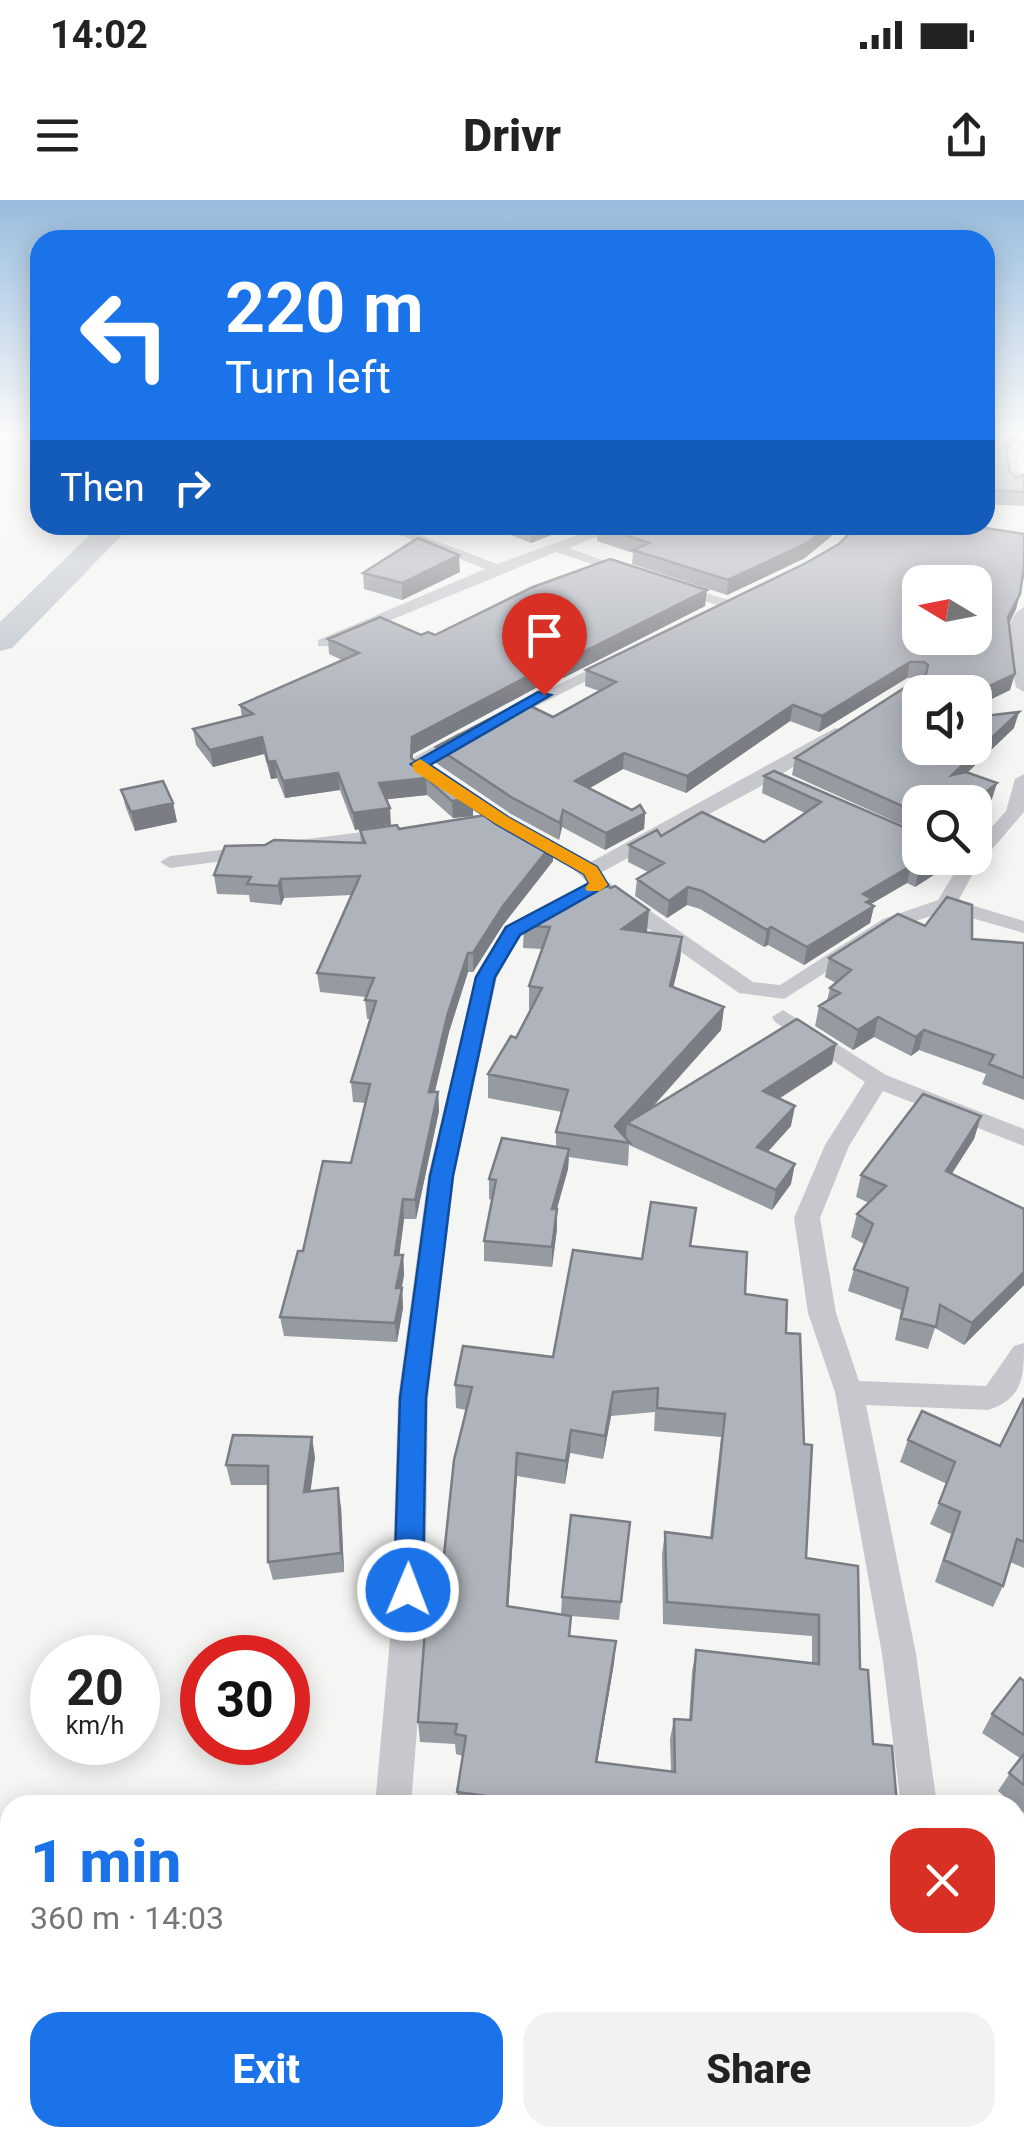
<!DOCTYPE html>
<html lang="en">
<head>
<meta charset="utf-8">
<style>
  body { margin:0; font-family:Roboto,sans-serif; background:#f2f2f2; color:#222; height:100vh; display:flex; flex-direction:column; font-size:38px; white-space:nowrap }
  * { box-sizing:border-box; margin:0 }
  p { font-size:32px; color:#767676 }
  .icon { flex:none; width:55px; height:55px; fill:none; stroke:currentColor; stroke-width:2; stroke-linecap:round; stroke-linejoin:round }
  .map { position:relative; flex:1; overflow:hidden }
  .side { position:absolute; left:0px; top:1595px; width:1025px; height:352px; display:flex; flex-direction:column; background:#fff; border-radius:30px 30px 0 0; box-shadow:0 5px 25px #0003 }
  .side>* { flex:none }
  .banner { position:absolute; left:30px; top:30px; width:965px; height:305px; border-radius:30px; box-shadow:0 5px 25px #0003; background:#1a73e8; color:#fff; overflow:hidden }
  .needle { width:65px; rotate:280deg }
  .buttons { position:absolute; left:902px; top:365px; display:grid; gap:20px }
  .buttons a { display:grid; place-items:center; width:90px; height:90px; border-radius:20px; background:#fff; box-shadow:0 5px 25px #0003; font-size:50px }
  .speed { position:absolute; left:30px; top:1435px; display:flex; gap:20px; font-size:50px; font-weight:700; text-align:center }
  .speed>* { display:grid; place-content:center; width:130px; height:130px; border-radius:50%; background:#fff; box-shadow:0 5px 25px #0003; line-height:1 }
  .speed small { font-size:25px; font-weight:400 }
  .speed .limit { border:15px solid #d22; background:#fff; color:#111 }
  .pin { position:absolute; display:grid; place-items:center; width:85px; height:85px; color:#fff; margin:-102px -42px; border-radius:50% 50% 50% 0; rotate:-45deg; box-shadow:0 0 10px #0007 }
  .pin .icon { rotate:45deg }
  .me { position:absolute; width:110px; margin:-55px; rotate:1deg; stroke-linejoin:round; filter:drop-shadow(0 0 8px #0008) }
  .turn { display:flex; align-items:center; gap:35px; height:210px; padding:0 30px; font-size:45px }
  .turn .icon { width:130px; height:130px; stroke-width:2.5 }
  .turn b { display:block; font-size:70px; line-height:85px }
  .then { display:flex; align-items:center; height:95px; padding:0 30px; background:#0003; gap:20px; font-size:38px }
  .round { display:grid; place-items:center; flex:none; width:105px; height:105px; border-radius:30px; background:#f2f2f2 }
  .summary { display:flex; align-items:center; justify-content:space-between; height:170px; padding:0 30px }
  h1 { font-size:60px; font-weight:800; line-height:75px; color:#1a73e8 }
  .action { display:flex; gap:20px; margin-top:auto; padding:20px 30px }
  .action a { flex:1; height:115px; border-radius:30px; background:#1a73e8; color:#fff; font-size:40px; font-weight:800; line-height:115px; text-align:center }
  .action a+a { background:#f2f2f2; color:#222 }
  .status { display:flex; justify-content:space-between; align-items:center; height:70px; padding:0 50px; background:#fff; direction:ltr }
  .status svg { height:28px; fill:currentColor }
  header { display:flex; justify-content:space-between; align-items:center; height:130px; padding:0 30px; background:#fff; font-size:45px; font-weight:800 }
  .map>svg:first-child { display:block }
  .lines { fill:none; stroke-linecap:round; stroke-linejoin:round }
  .river { fill:#c1c7cf; fill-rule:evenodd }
  .minor { fill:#c7c8cd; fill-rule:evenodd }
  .wall { fill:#969aa1; fill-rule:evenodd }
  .shaded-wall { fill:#7a7d83 }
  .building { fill:#afb3bb; stroke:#7a7d83; stroke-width:2.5; fill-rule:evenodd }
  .route { fill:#1a73e8; stroke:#114b97; stroke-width:2.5 }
  .slow { fill:#f59e0b }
</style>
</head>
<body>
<div class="status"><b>14:02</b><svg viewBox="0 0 49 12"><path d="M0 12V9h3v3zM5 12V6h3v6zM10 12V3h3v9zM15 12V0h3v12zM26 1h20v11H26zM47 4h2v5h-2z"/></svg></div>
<header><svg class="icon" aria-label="menu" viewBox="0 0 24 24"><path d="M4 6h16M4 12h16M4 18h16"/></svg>Drivr<svg class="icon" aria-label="share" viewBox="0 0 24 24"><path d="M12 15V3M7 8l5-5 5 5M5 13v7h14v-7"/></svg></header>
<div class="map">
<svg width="1024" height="1947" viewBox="0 0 1024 1947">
  <rect width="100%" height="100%" fill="#f5f6f3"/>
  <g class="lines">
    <path class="river" d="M100,325H132L12,448L0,451V422Z"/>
    <path class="minor" d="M1024,240V250L1018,256L1022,285L1016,289L1010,285L1006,255Z
      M375,325H394L497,364L606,325H626L569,348L638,373L626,376L556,352L328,446H318V440L485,369Z
      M673,383L732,401L734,404L727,408L668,390V384Z
      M1024,407V492L1016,487C1011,462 997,422 1024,407Z
      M610,459L624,462L505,522L491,518Z
      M835,528L841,529V537L774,579L602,672L607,681L753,782L780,785L883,719L938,700L961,662L965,658H975V646L1006,611L1015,579L1024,574V612L976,668L958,701L1024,721V733L947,711L897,727L784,799L739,793L592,689C564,645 454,612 411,568L415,557L458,533H470V541L429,566L509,617L591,662Z
      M394,628L401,630V638L299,652L289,646L299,640Z
      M255,646L262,648V656L170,668L160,662L170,656Z
      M555,702L565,708L562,712L521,735L497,777L454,976L428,1198L425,1429L411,1605H375L391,1429L398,1198L428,976L475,777L506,727Z
      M783,810L886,875L1024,929V946L883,891L849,946L820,1018L836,1113L859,1181L986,1186L1014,1146L1024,1143C1024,1176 1024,1198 988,1210L866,1205L916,1454L937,1605H901L882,1454L835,1192L808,1113L794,1018L825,945L865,882L775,822L772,817Z
      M354,1938H396V1947H354Z
      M944,1938H986L987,1947H945Z"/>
  </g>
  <path class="wall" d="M985,236H1024L1007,252L1010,272L1017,278L1024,274V306L985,304Z
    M485,325H595L573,333L564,330L531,343Z
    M598,326L805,358L727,395L632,364L633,353L597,341Z
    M1024,334V380H1022L1016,409L1009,423L1010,490L975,507V492L920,548L1014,528L968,572L992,599L975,615V602H920V633L792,575L795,558L921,477L907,478L819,532L790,521L686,593L623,569L590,588L632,610L645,613L644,629L605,650L562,627L559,640L511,614L436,563V547L553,517L599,491L585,486L586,470L804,364L839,344Z
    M460,372L402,400L364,389L363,373Z
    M705,406L563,478L558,476L413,554V560L473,616L453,618L427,595L386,599L355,630L340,590L285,598L277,578L271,579L264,554L213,567L196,545L193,529L242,517L240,505L342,460L329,454L328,439L435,435Z
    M764,576L920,634V658H951L948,666L915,687L907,683L871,704L874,706L870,723L804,765L768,745L764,747L700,709L687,705L667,718L635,696L637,679L648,672L628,662L629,645L661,636L764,642L805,613L762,593Z
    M121,590L173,603L177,622L135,631L126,608Z
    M399,629L553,643V661L503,725L473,772H468L449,832L435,892H438L439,911L416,1019H404L399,1055H403L404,1075L402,1088L403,1108L397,1142L284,1136L280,1117L303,1051L351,963L366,903L353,902L351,882L370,819H367L365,800L366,797L320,792L317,773L352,695L284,698L281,705L250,702L249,695L217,694L214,675L361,643L360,630Z
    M524,726L647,732L682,737L680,760L673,787L724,807L721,830L651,909L836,844L832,864L779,899L791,926L768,952L791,984L772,1010L629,945L628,966L569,957L568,969L557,1009V1029L552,1067L484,1061V1041L492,1000L489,999V979L556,947V932L562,912L488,898V874L516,838L531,809H529V786L542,749L523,748Z
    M925,726L972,739L1024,768V900L982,884L986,874L919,850L911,856L874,837L853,850L815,826L819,806L827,801L830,788L836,783L825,777L829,758Z
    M981,916L974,939L951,974L1024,1009V1085L964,1145L935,1128L928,1149L895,1140L901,1110L848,1091L854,1069L864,1044L851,1037L857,1014L869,1003L856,997L861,975Z
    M690,1046L786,1133L806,1358L860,1469L873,1544L897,1605H458L457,1592L463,1556L456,1554L455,1544L420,1542L418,1522L440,1393L466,1210L456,1208L455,1185L553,1157L642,1059ZM655,1212L654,1231L721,1237L710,1337L665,1332L662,1354L663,1424L812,1436V1464L696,1450L692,1472L689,1520L674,1519L670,1539L671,1571L597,1562L614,1463L570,1436L571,1416L619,1420L630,1322L562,1397L561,1414L508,1406L517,1276L565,1284L570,1253L603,1259L611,1216Z
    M1024,1198V1368L1010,1362L1003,1386L993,1407L935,1382L951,1334L930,1324L947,1284L900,1262L908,1240L1000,1246Z
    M315,1257L310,1291L341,1307L344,1372L273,1380L268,1362V1285H231L226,1265Z
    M1024,1481V1613L998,1591L1020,1558L982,1533L992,1514Z
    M1015,1637H1024V1702L1015,1694Z
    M1024,1824V1905L1015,1899V1854L1021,1827Z
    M676,1938H905L906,1947H693V1944L676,1942Z"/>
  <path class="shaded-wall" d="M1013,236H1024L1002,256L1005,242Z
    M540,325H565L564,330L531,343V328Z
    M573,325H595L573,333Z
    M830,325H845L805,358L727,395L728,380Z
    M459,355L460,372L402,400V383Z
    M707,390L705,406L563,478V462Z
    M1020,394L1016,409L1005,432L1008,417Z
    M559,460L558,476L413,554L412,575V537Z
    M910,462L907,478L819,532L822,516Z
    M1015,474L1010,490L975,507V493Z
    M793,505L790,521L686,593L687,576Z
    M1019,512L1014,528L948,591L952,575Z
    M262,537L264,554L213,567L210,550Z
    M624,553L623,569L574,597L575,581Z
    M275,561L277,578L271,579L268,562Z
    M338,573L340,590L285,598L283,581Z
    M426,578L427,595L381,600L379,583Z
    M997,583L992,599L975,615V602Z
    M473,598V616L453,618L452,601Z
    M173,603L177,622L135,631L131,612Z
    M390,608L391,625L355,630L353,613Z
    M563,610L562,627L559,640L560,623Z
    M645,613L644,629L605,650L606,633Z
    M553,643V661L503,725L473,772V753L503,706Z
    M939,658H951L948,666L915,687L919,670Z
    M911,666L907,683L871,704L874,706L870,723L804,765L807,747L863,694Z
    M281,679L284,698L281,705L278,686Z
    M688,687L687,705L667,718L669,701Z
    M649,710L647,732L622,729Z
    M771,727L768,745L764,747L767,730Z
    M682,737L680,760L668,809L670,786Z
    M468,753V772L449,832L430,911L429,892L448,813Z
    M724,807L721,830L635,926L627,923L626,936L621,942L615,926Z
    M878,817L874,837L853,850L858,830Z
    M924,830L919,850L911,856L916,837Z
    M836,844L832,864L759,911L763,891Z
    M438,892L439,911L416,1019L415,1000Z
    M795,906L791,926L753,967L757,947Z
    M981,916L974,939L939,994L946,971Z
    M569,949L568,969L551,1029L552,1009Z
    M795,964L791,984L772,1010L776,990Z
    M403,999L404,1019L397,1074L395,1055Z
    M557,1009V1029L552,1067V1047Z
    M403,1055L404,1075L398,1104L402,1088L403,1108L397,1142L395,1123L396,1088Z
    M1024,1072V1085L964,1145L972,1123Z
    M613,1192L611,1216L603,1259L605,1236Z
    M571,1230L570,1253L565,1284L566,1261Z
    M312,1237L315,1257L308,1311L304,1292Z
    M517,1253V1276L507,1428V1406Z
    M338,1288L341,1307L344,1372L341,1353Z
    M616,1441L614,1463L594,1581L596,1562Z
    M283,1938H291L290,1947H282Z"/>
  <path class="building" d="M985,236H1013L1005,242L1010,272L1017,278L1024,274V292L985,290Z
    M522,325H540L531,328Z
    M601,325H830L807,343L728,380L633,350L649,343L598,326Z
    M858,325H966L1024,334V366L1020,394L1008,417L1015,474L975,493L920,492V520L909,525L920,524V548H975V517L1019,512L952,575L966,572L997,583L974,602H920V614L795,558L926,474L928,465L924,462H910L822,516L793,505L687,576L624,553L575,581L632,610L640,605L645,613L606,633L563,610L560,623L511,597L436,547L522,502L553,517L616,482L586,470L804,364L839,344ZM920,382H975V438H920Z
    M418,338L459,355L402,383L363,373Z
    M610,359L707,390L563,462L559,460L412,537L411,558L473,598L452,601L426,578L379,583L390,608L353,613L338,573L283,581L275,561L268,562L262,537L210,550L193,529L253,514L240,505L359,453L328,439L380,417L421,435L428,432L435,435L533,387Z
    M774,571L920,634V658H939L919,670L911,666L863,694L872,699L866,702L874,706L807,747L771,727L767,730L702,691L688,687L669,701L637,679L664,663L629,645L657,630L661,636L702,612L764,642L821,602L764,576Z
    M163,581L173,603L131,612L121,590Z
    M498,613L553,643L503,706L473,753H468L448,813L429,892H438L415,1000L403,999L395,1055H403L396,1088H402L395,1123L280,1117L298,1051H303L323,961L351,963L370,884L351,882L376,801L365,800L374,778L317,773L360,676L281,679L278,686L247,684L251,677L214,675L225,646L265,645L274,640L365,643L360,630L397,625L399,629Z
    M594,680L611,688L615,686L649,710L622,729L682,737L670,786L724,807L615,926L630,943L556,932L568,890L488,874L511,836L516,838L542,788L529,786L550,727L524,726Z
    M947,697L972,705V739L1024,743V878L989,864L994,855L924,830L916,837L878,817L858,830L819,806L840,793L830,788L851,770L829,758L898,714L925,726Z
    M797,819L836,844L763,891L795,906L757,947L795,964L776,990L627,923Z
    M923,894L981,916L946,971L1024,1009V1072L972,1123L940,1105L936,1127L901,1118L908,1088L854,1069L873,1024L857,1014L886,986L861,975Z
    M502,938L569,949L552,1009H557L552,1047L484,1041L496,980L489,979Z
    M651,1002L696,1008L690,1046L747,1052L745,1094L787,1100L786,1133L800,1134L804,1244L812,1245L806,1358L858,1366L860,1469L868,1470L873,1544L892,1546L897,1605H553L457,1592L466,1536L455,1534L457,1524L418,1522L428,1392L440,1393L454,1260L472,1187L455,1185L463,1146L553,1157L573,1050L642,1059ZM658,1188L657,1208L725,1214L712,1338L665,1332L667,1402L819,1415V1464L696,1450L691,1520L674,1519L675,1572L596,1562L616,1441L569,1436L571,1416L507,1406L517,1253L566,1261L571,1230L605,1236L613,1192Z
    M1024,1198V1342L1017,1339L1003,1386L944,1360L960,1312L939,1303L955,1262L908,1240L922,1211L1000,1246Z
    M233,1235L312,1237L304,1292L338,1288L341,1353L268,1362V1266L226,1265Z
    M571,1315L630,1322L621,1402L562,1397Z
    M1020,1478L1024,1481V1535L992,1514Z
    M1024,1554V1585L1009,1573Z
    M1019,1633L1024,1637V1676L1015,1669V1637Z
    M1024,1859V1884L1019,1881Z
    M135,1938H283L282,1947H133Z
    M446,1938H595L594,1947H445Z
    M699,1938H905L906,1947H698Z"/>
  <linearGradient id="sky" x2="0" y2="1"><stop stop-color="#98bcde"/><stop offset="0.46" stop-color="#fafbfa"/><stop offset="1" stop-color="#fafbfa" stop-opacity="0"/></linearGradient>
  <rect width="1024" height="508" fill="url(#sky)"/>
  <path class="route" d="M538,492L551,495L430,565L508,617L597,667L608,685L520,735L495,777L453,976L426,1198L423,1390L419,1400L408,1404L398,1400L394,1390L400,1198L430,976L476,777L506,727L589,683L584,674L496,624L411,564Z"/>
  <path class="slow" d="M420,559L508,617L597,667L608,685L600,691H587L585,688L589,683L584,674L496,624L414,571L412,564Z"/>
</svg>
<div class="buttons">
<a><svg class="needle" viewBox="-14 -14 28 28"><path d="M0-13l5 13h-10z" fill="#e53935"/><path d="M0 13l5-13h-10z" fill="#767676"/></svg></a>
<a><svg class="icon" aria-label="sound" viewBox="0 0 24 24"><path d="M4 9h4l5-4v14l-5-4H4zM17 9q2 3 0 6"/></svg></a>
<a><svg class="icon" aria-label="search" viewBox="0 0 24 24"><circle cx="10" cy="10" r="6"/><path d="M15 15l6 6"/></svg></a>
</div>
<div class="speed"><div>20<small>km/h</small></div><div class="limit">30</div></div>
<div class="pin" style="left:544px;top:495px;background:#d93025"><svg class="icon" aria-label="arrive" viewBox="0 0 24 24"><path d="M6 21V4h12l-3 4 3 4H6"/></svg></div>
<svg class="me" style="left:408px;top:1390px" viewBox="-20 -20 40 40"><circle r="17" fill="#1a73e8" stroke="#fff" stroke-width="3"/><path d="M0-11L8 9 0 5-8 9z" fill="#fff"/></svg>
<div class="banner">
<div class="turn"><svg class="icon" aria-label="left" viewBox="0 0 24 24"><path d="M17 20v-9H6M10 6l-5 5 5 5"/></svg><div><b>220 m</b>Turn left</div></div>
<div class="then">Then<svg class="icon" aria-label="right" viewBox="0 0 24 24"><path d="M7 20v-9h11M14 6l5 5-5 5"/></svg></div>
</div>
<section class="side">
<div class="summary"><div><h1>1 min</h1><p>360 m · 14:03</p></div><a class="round" style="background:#d93025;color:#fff"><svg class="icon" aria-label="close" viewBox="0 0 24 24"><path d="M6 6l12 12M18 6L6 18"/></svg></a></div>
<div class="action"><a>Exit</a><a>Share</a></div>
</section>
</div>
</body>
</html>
